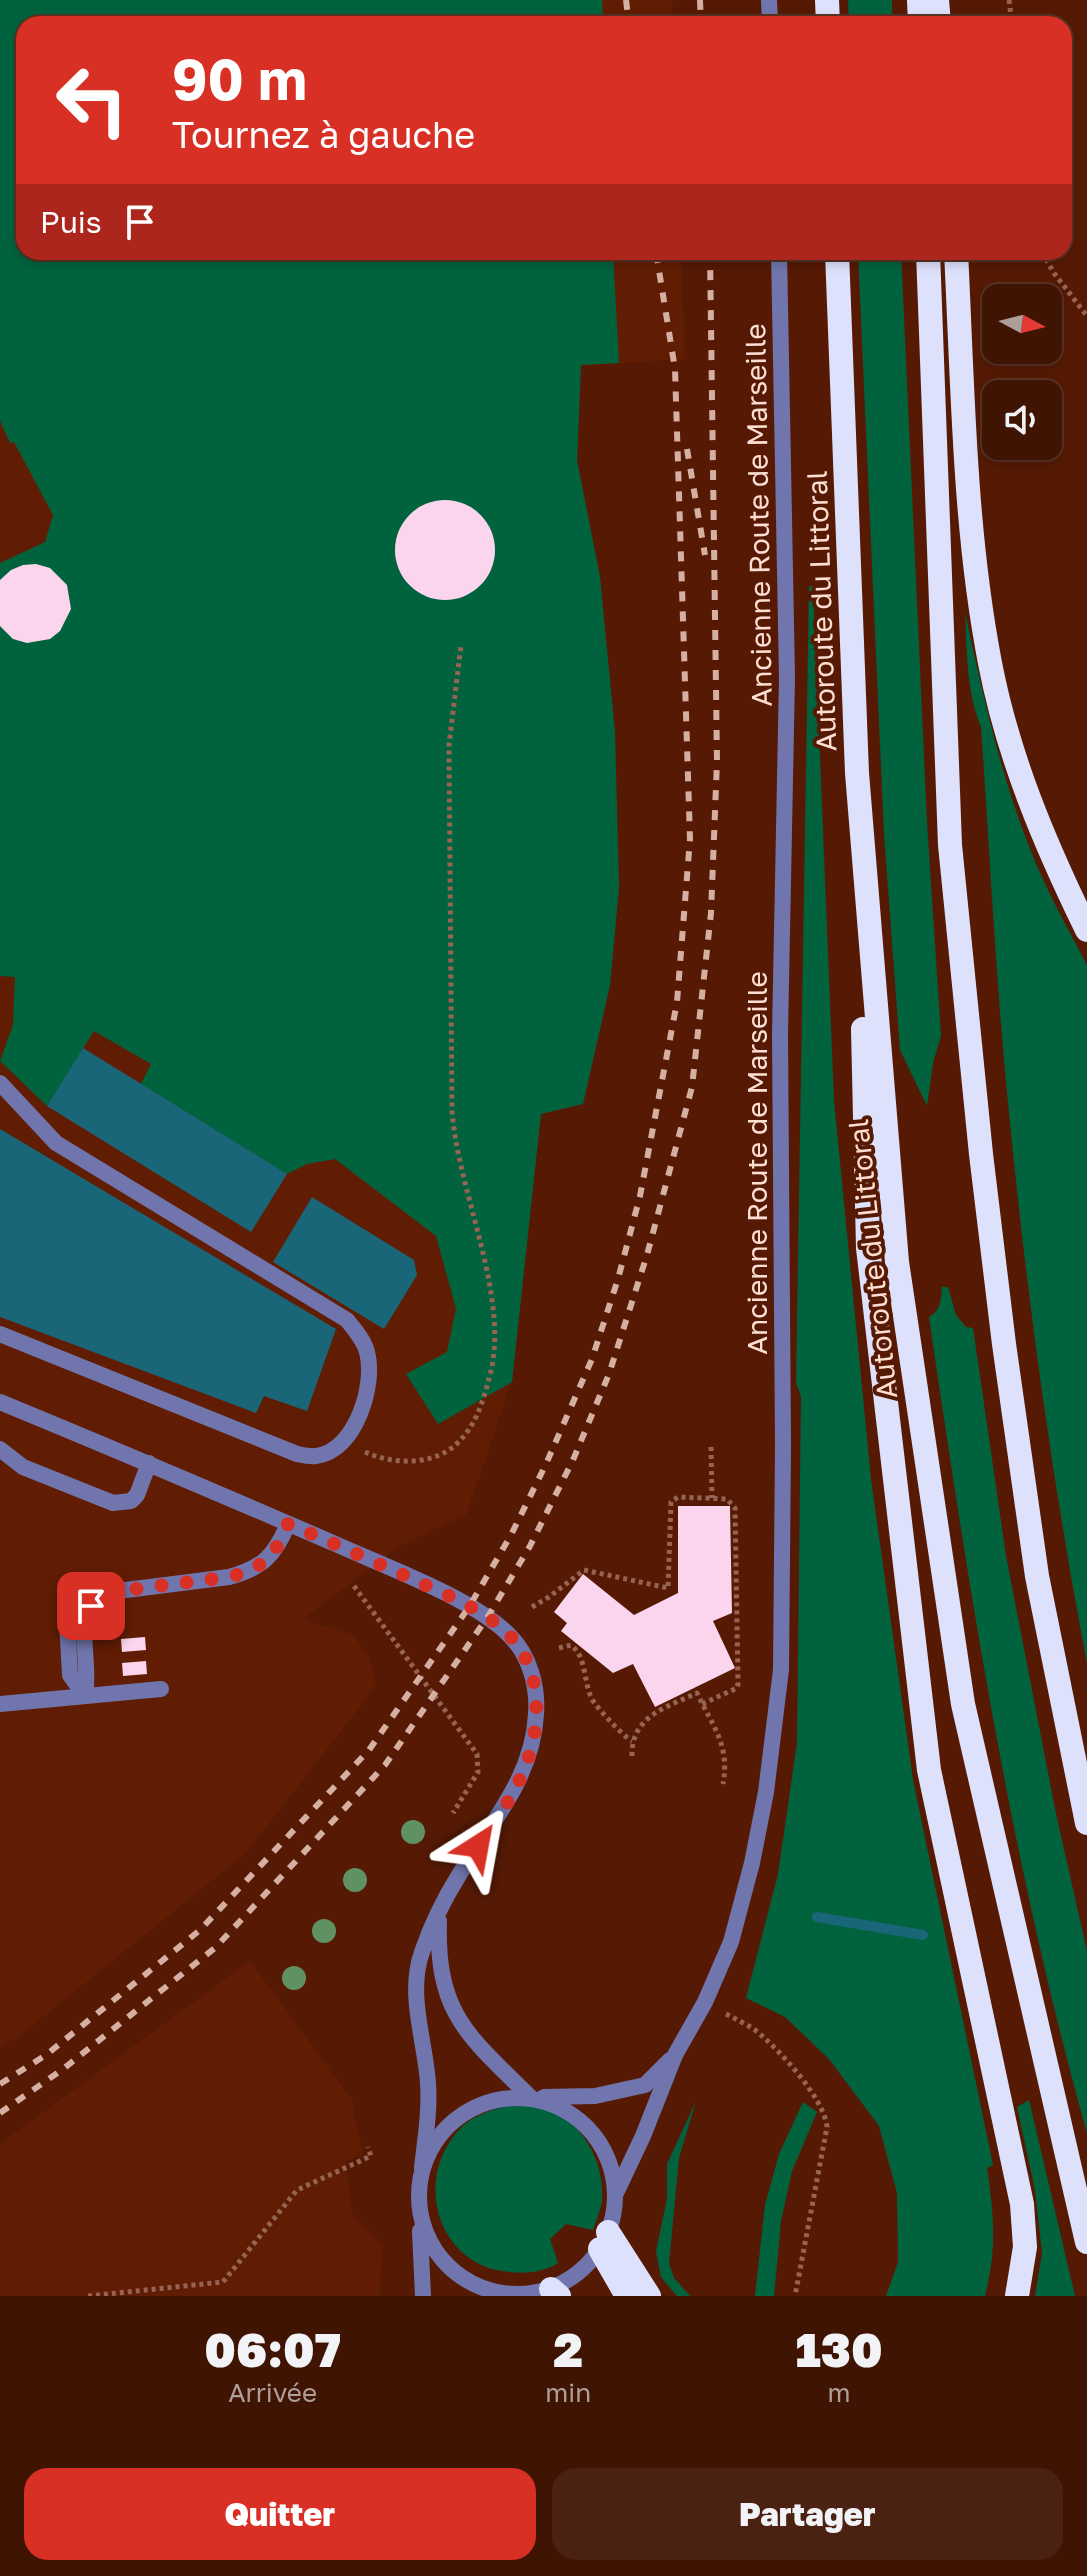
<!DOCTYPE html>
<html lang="fr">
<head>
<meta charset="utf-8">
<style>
  body { margin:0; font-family:"Golos Text",sans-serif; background:#4b2112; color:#f1f3f6; height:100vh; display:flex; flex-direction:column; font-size:30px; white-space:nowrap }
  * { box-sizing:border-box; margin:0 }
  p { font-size:26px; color:#ae9e9a }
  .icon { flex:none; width:44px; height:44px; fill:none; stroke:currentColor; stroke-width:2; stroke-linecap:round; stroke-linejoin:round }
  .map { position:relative; height:2296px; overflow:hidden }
  .details { display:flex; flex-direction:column; background:#401403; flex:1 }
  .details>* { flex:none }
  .guide { position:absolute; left:16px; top:16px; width:1056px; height:244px; border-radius:24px; box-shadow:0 4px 12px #0003,0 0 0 2px #593325; background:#d93025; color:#fff; overflow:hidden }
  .needle { width:52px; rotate:97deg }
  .tools { position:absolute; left:982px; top:284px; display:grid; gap:16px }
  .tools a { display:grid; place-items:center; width:80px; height:80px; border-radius:16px; background:#401403; box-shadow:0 4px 12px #0003,0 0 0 2px #593325; font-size:40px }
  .pin { position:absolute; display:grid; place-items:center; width:68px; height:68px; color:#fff; margin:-34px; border-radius:16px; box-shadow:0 4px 12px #0006 }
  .me { position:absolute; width:88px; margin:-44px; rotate:34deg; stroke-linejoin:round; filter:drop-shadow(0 0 6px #0008) }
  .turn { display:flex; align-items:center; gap:28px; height:168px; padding:0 24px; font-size:36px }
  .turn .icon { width:104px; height:104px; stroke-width:2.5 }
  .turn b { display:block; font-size:56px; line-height:68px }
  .then { display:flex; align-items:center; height:76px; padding:0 24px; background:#0003; gap:16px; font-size:30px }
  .eta { display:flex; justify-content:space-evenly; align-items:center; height:136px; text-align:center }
  .eta b { font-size:48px; font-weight:800; line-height:56px }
  .cta { display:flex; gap:16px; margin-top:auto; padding:16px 24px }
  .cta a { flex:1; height:92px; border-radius:24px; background:#d93025; color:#fff; font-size:32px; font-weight:800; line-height:92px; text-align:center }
  .cta a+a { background:#4b2112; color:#f1f3f6 }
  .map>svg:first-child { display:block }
  .built { fill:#611d03 }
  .green { fill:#01633e }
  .water { fill:#1a6679 }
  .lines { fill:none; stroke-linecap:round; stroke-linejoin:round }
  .stream { stroke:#1a6679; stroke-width:10 }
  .building { fill:#fad5ed }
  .path { stroke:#956453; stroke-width:5; stroke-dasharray:4 4; stroke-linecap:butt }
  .service { stroke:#7076ad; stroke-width:16 }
  .minor { stroke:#7076ad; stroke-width:16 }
  .tertiary { stroke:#7076ad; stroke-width:16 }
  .motorway { stroke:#dde1fc; stroke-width:24 }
  .rail { stroke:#d5afa2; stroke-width:6; stroke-dasharray:10 10; stroke-linecap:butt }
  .tree { fill:#5f9162 }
  .route { stroke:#d93025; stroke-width:14; stroke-dasharray:0 25.2 }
  .labels { text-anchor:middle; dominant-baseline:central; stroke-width:8; stroke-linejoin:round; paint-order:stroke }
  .street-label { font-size:28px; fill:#fdded3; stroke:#561a04 }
</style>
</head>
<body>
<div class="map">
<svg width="1087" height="2296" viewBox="0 0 1087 2296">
  <rect width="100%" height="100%" fill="#561a04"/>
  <path class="built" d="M0,0H672L673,24H24V252H681L685,359L581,366L577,460L600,577L615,732L619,888L610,985L583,1104L541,1114L512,1382L466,1515L401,1545L303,1619L353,1635L370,1658L376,1686L246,1853L17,2038L0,2047Z
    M250,1961L352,2100L362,2153L346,2161L352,2215L382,2244L380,2296H0V2144Z"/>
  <path class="green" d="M0,0H602L603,24H24V252H613L619,363L581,365L577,460L600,577L615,732L619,888L610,985L583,1104L541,1114L512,1382L438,1424L406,1374L447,1352L456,1309L436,1236L335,1159L307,1164L287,1174L141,1084L151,1064L94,1031L47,1106L0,1061L13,1025L15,977L0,976V563L45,542L53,515L14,442L10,443L0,421Z
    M848,0H892V24H849Z
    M858,252H901L927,823L941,1036L933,1063L927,1106L900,1050L884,834Z
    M809,586H813L834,1101L871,1479L913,1780L993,2165L987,2168C994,2216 997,2248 985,2296H886L898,2262L897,2193L879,2126L829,2059L785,2017L746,1998L778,1874L797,1743L801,1396L796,1383Z
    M965,612C982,692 1000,773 1030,849C1046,890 1067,927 1087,965V1663C1052,1481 1027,1297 1009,1113C996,985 990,855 981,727C966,690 967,651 965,612Z
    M942,1287H948L956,1315L966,1327L973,1328L1006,1556L1056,1814L1087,1951V2133C1012,1867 969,1591 929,1317C941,1311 941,1299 942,1287Z
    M1029,2100L1075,2296H1035L1042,2253L1035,2190L1017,2107Z
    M696,2101L679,2158L669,2263L674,2278L690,2296H677L661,2277L656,2251L667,2199V2164Z
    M803,2102L817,2112L792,2171L781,2221L774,2296H755L765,2205L779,2154Z
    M506,2106C514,2106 523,2105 531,2106C577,2111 605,2157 602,2200C601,2210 596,2220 593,2230L566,2224L550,2239L558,2263C544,2272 526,2274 510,2272C439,2267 413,2183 457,2132C469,2117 488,2111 506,2106Z"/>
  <path class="water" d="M83,1048L287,1174L251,1232L47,1106Z
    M0,1129L336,1329L307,1411L264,1396L256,1413L0,1317Z
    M312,1197L414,1260L417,1275L384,1329L273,1262Z"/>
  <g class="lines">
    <path class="stream" d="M817,1917L923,1935"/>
  </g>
  <path class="building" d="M395 550a50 50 0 1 1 100 0a50 50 0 1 1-100 0Z
    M36,564L50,568L67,585L71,609L60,631L50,639L27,643L13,639L0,626V580L11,570L23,565Z
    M678,1506H730L732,1613L713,1621L735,1668L655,1707L633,1664L613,1673L561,1631L567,1623L554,1612L583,1574L634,1615L678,1593Z
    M145,1637L146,1650L122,1652L121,1639Z
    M146,1661L147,1674L123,1676L122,1663Z"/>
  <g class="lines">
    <path class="path" d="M1009,0L1012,24
      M1042,252L1054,273L1087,316
      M711,1447L712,1498
      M365,1452C391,1464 429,1466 453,1447C469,1434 478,1416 484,1396C487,1386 490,1376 492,1366C504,1304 473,1223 460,1161C456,1145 454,1129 452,1113L449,745L461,645
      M354,1586L477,1754L478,1772L453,1813
      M532,1607L549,1597L584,1570L668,1588L671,1502L678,1497L727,1499L735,1508L738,1684L737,1688L702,1704
      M559,1648L571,1645C587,1657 583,1682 592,1699C596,1707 624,1737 632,1741
      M632,1756C631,1716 667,1707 697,1693C713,1727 730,1745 723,1784
      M726,2014C736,2019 746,2024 755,2030C777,2047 825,2099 827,2127L795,2296
      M88,2296L223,2282L297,2190L371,2156L368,2147"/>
    <path class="service" d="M0,1083L56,1143L347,1320C355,1330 364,1340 367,1352C376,1385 355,1452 316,1456C310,1457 302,1455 297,1454L0,1334
      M110,1592C101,1597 90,1603 86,1613C80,1632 90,1671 85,1696L70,1675L66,1604L76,1595Z
      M110,1592L229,1577C263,1568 275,1555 288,1524
      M0,1704L161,1689"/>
    <path class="minor" d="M0,1402C114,1449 227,1497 340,1546C387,1567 476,1600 510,1636C530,1656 538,1687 536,1714C533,1778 490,1824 459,1875C444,1899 431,1926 422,1952C407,1994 425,2040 428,2083C430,2112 425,2140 422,2168
      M0,1449L23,1467L113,1503L131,1501L137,1495L149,1463
      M439,1921C436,2015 469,2036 530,2097"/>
    <path class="tertiary" d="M769,0L770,24
      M544,2097L595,2096L645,2085L670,2060
      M419 2196a98 98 0 1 1 196 0a98 98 0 1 1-196 0Z
      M616,2193L643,2136L675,2055L705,2002L731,1942L752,1863L766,1792L781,1670L783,1447L780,1033L787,678L779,252
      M420,2231L423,2296"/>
    <path class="motorway" d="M827,0L828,24
      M919,0L920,24
      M937,0L939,24
      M837,252L857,773L897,1262L963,1704L1087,2242
      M928,252L950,845L981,1154L1004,1344L1037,1576L1087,1823
      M956,252C963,389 964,528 990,663C1008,757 1045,844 1087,930
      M863,1029L868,1248L929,1770L1022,2204L1025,2247L1017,2296
      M608,2232L649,2296
      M600,2249L627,2296
      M551,2289L559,2296"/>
    <path class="rail" d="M626,0L629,24
      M700,0L701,24
      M687,449L705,555
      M0,2084L46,2055L200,1930L369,1750L469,1607L511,1535L546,1464L592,1359L618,1279L640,1196L677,1002L690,839L675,369L656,252
      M0,2113L63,2069L216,1947L385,1765L487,1618L530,1546L573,1460L609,1374L647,1255L692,1087L711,913L717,761L710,252"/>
  </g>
  <g class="tree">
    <circle cx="413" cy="1832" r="12"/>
    <circle cx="355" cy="1880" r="12"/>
    <circle cx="324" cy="1931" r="12"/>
    <circle cx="294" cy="1978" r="12"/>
  </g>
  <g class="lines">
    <path class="route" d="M91,1606L110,1592L229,1577C264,1568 275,1556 288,1524C329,1541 370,1560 410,1578C444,1594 484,1609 510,1636C546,1673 541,1736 520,1779C509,1803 492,1825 478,1846"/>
  </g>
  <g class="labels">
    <g class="street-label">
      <text transform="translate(758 515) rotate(-91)">Ancienne Route de Marseille</text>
      <text transform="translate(821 611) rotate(-92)">Autoroute du Littoral</text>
      <text transform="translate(756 1163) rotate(-90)">Ancienne Route de Marseille</text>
      <text transform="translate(872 1259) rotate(-96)">Autoroute du Littoral</text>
    </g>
  </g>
</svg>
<div class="tools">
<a><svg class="needle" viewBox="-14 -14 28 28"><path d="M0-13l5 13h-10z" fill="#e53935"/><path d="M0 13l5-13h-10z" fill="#ae9e9a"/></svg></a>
<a><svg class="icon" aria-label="sound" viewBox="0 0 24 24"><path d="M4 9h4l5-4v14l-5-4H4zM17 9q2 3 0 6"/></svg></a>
</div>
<div class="pin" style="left:91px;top:1606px;background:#d93025"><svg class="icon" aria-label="arrive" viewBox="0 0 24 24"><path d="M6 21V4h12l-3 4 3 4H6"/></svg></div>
<svg class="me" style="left:478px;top:1846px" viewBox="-20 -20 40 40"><path d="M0-17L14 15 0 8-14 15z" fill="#d93025" stroke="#fff" stroke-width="4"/></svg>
<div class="guide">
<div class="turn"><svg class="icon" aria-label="left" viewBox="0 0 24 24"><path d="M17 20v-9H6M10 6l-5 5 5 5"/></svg><div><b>90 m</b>Tournez à gauche</div></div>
<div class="then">Puis<svg class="icon" aria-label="arrive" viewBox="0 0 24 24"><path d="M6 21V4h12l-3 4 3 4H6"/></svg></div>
</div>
</div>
<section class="details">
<div class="eta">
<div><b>06:07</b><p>Arrivée</p></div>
<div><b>2</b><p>min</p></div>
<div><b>130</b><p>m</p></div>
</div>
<div class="cta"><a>Quitter</a><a>Partager</a></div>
</section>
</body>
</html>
